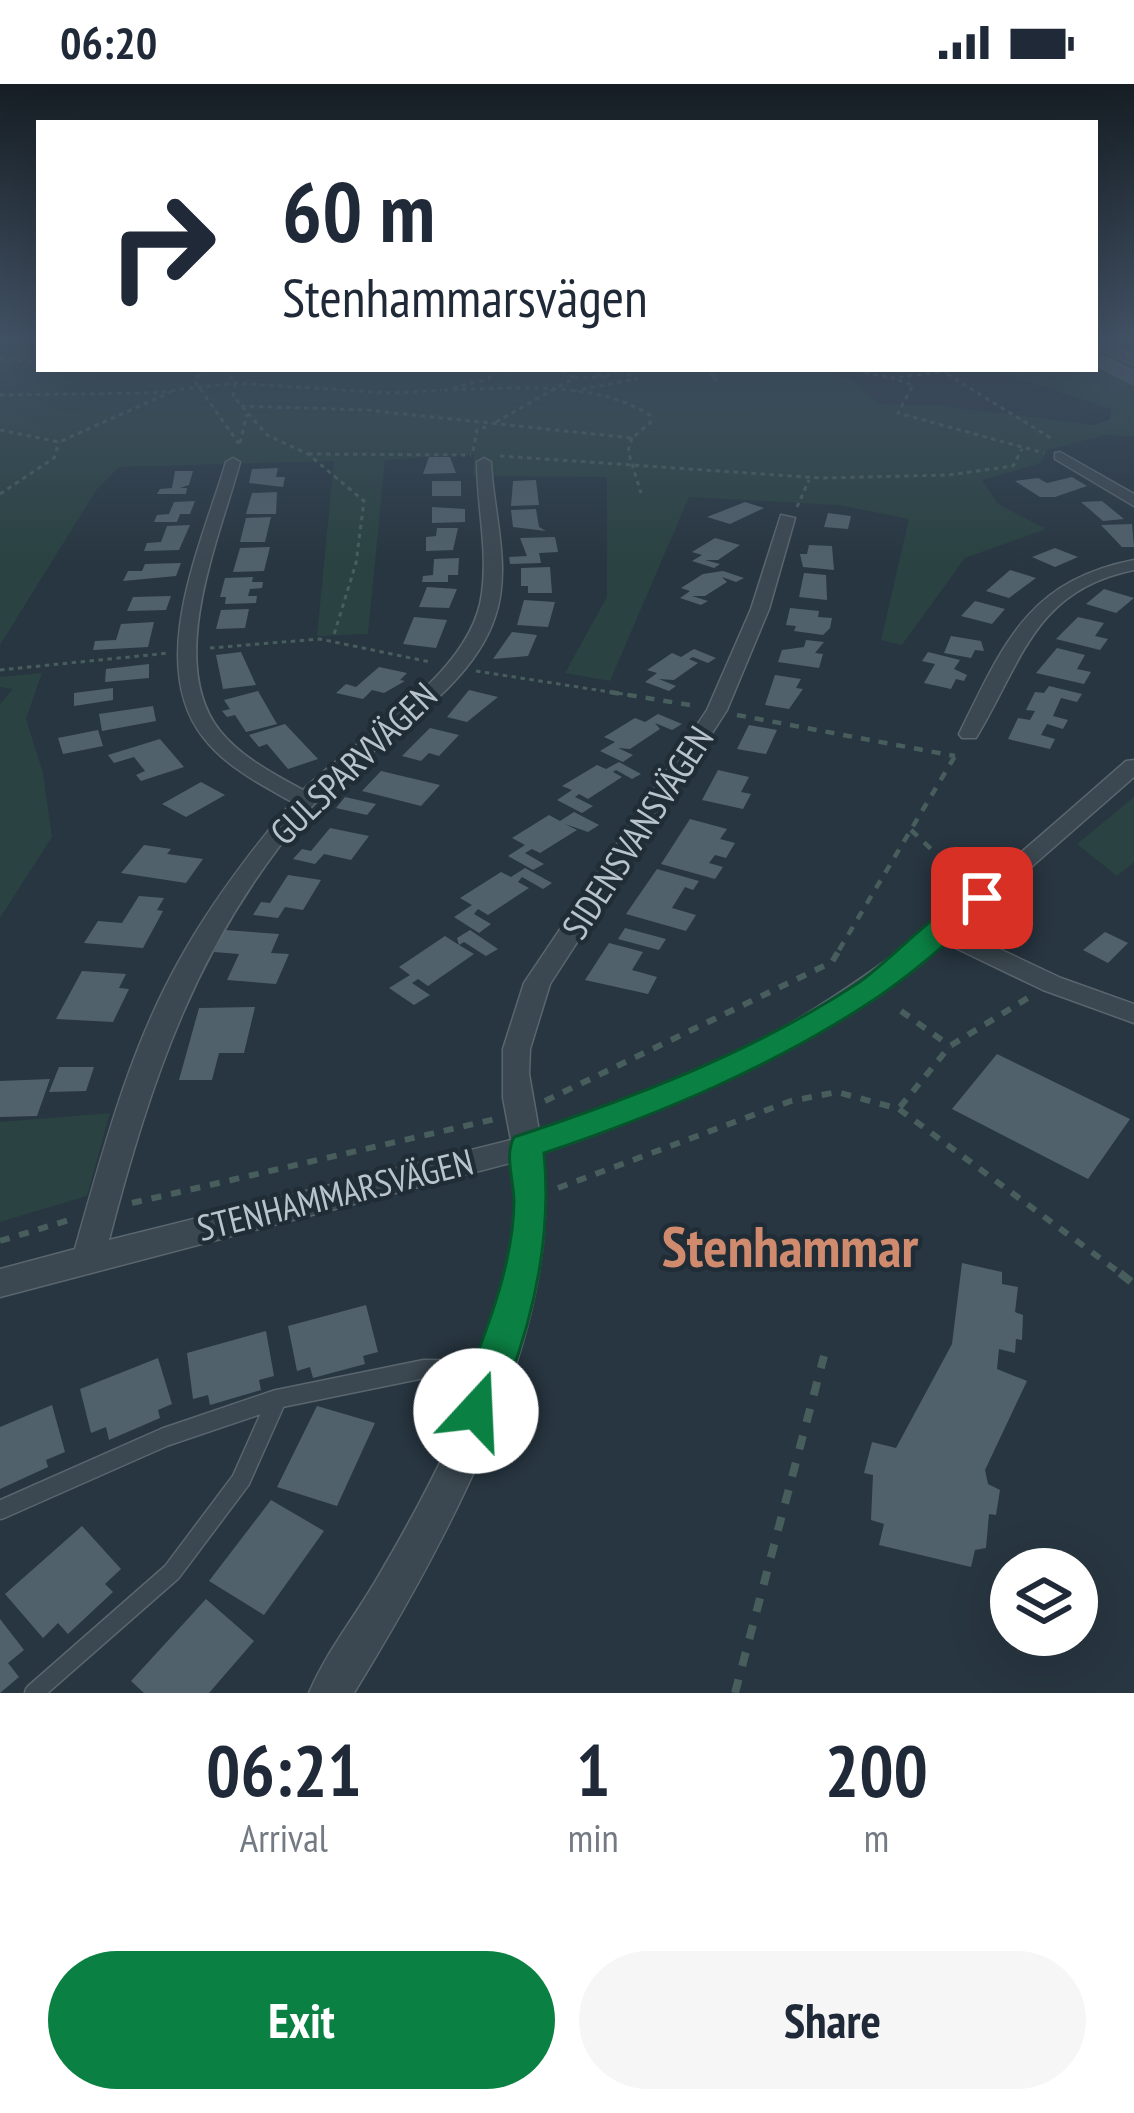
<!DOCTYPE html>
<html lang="en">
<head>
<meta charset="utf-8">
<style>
  body { margin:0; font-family:"PT Sans Narrow",sans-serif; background:#f6f6f7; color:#1f2937; height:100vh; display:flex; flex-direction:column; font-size:45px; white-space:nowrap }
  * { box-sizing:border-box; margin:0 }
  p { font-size:39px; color:#747a83 }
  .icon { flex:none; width:66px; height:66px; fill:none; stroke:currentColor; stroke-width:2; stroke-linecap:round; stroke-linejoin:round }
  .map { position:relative; height:1609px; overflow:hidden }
  .side { display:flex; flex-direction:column; background:#fff; flex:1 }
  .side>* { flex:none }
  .guide { position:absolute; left:36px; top:36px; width:1062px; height:252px; border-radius:0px; box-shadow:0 12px 48px #0002; background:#fff; color:#1f2937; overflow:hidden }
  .controls { position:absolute; left:990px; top:1464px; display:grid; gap:24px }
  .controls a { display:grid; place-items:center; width:108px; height:108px; border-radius:50%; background:#fff; box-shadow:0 12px 48px #0002; font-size:60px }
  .pin { position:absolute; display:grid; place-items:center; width:102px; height:102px; color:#fff; margin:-51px; border-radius:24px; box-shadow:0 6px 18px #0006 }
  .me { position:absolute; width:132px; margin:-66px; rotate:20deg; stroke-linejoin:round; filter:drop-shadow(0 0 9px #0008) }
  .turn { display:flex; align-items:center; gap:42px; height:252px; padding:0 48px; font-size:54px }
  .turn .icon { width:156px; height:156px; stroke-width:2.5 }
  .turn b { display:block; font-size:84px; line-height:102px }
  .eta { display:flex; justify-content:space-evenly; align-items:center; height:204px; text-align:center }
  .eta b { font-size:72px; font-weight:800; line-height:84px }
  .button { display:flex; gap:24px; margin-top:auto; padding:24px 48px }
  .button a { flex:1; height:138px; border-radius:72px; background:#0b8043; color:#fff; font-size:48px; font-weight:800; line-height:138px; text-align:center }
  .button a+a { background:#f6f6f7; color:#1f2937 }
  .status { display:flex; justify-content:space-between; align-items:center; height:84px; padding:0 60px; background:#fff; direction:ltr }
  .status svg { height:33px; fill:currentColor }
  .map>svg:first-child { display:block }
  .green { fill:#2a4241 }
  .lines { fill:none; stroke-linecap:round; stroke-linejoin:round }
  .stream { stroke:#3f5769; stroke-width:4.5 }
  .building { fill:#51616b }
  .lane-casing { stroke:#5a666e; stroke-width:21 }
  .street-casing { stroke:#5a666e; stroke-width:3 }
  .secondary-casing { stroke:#5a666e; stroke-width:3 }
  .path-far3 { stroke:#485e5d; stroke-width:3; stroke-dasharray:4.5 4.5; stroke-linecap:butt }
  .path-far2 { stroke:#485e5d; stroke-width:4.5; stroke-dasharray:9 9; stroke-linecap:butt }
  .path-far1 { stroke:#485e5d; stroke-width:6; stroke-dasharray:10 10; stroke-linecap:butt }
  .path { stroke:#485e5d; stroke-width:8; stroke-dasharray:14 14; stroke-linecap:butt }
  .lane { stroke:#3c4851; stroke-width:18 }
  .street { fill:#3c4851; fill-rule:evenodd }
  .secondary { fill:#4a5863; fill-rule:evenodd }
  .route { fill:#0b8043; stroke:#07532c; stroke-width:3 }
  .labels { text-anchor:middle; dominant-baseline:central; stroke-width:9; stroke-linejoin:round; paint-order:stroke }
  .street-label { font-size:36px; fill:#b9c3cb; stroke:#212d36 }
  .near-district-label { font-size:57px; font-weight:bold; fill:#d08b6f; stroke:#212d36 }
</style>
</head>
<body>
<div class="status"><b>06:20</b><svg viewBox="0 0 49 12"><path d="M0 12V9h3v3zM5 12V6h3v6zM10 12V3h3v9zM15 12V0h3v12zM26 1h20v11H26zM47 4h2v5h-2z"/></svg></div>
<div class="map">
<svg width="1134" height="1609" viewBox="0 0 1134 1609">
  <rect width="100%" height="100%" fill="#283641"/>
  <path class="green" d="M0,256H39V285H815L852,296L878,320L945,322L1094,341L1110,335L1111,325L989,285H1095V266L1134,283V352L1106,351L1047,366L1041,379L982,396L998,420L1046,445L965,474L902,561L881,556L909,435L838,421L689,413L610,597L565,589L607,513V393L473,392L474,370L385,376L368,550L317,552L334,377L119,383L97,405L0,561Z
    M42,589L26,635L43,689L52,753L0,834V620L13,605L0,603V593Z
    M1134,713V778L1117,792L1077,760Z
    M110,1029L87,1112L0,1138V1038Z"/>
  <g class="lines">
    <path class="stream" d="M709,285L716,295"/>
  </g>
  <path class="building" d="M429,373H450L456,389L423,390Z
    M278,384L276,393H285L283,403L249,399L252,385Z
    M175,387H193L189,401L180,404H187L186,410H157L160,405L172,404Z
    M1072,393L1087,402L1055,413H1040L1015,397L1038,394L1047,399Z
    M536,396L539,421L511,422L513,397Z
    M432,397H461V412H432Z
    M277,408L276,430H246L252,409Z
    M195,417L190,430H180L177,438H154L157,431L169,430L174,418Z
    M1102,417L1124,435L1103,437L1081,418Z
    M745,418L764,424L730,440L707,433Z
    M432,423L465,425V438L432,439Z
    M536,425L539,443L546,447L513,443L511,426Z
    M828,429L851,432L848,445L824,443Z
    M271,433L265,458H240L246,434Z
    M1132,440L1134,463H1122L1101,441Z
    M190,441L179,466L144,467L147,459L161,458L167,442Z
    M437,444H458L453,466L426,467V453L436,452Z
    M555,453L558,468L539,469L541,479L510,480L509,473L527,472L520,454Z
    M715,454L740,461L718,476H705L720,480L714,484L692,477L702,471L692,468Z
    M809,461L832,462L834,486L803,483L800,470H807Z
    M270,463L264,487L233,488L240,464Z
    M1055,464L1078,473L1055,483L1032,473Z
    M459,474L458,491H448V498H422L423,492L433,491L434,475Z
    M181,479L176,492L123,497L128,487H142L145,480Z
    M550,483L552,509H528V502H521V484Z
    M1010,486L1036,494L1009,514L986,507Z
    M723,487L744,494L736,498L722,493L727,498L705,512H692L708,517L701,521L680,514L690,507L681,504L703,490Z
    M804,489L826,491L827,516L799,513Z
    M253,493L252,498H263L262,504L250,505L248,512H257L256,519L225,520L226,513H220L225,494Z
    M427,503L457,505L449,524L419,523Z
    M1104,505L1134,514L1116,529L1086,520Z
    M171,512L166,526L127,527L133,513Z
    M524,516L555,518L548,543L517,541Z
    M975,517L1005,525L992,540L961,532Z
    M790,524L819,527L818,533L832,534L830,544L823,551L794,547L796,542L786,541Z
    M249,525L245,544L216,545L221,526Z
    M414,533L447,536L436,564L403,560Z
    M1078,533L1104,539L1095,552L1108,555L1100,566L1056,555Z
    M154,538L148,563L93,566L95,557L116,556L121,540Z
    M512,548L537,551L528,572L493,575Z
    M951,552L981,557L984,567L975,566L971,574L944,569Z
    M806,556L824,558L815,569L823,570L819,584L778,578L782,566L804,563Z
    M1057,564L1085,571L1077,585L1091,588L1084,600L1036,589Z
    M694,565L716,574L708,579L693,573L689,575L698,579L674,596L659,595L676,602L669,607L645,598L657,589L647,586L672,569L681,573Z
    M241,568L256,601L223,605L216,571Z
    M928,568L960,576L954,585L967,591L964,597L956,595L951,605L924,599L935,580L922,577Z
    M149,580V594L105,598L106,585Z
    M379,583L407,589L400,596L405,597L384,609L372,606L363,615L336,609L346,600L356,603Z
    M775,591L801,595L796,604L803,605L789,625L765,621Z
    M1049,602L1082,610L1077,618L1061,614L1053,632L1068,636L1063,645L1047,640L1041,651L1055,655L1050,665L1008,655L1018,634L1030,636L1035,627L1026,626L1035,608L1044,609Z
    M113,604V616L74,622V609Z
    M469,606L498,613L467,638L447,633Z
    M258,607L277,640L246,648L235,631L227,633L222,627L230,625L224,616Z
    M153,622L156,637L102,647L99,630Z
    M658,630L682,640L672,646L655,639L660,645L630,665L618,664L633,671L623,678L600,667L615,658L604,653L635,634L645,638Z
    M285,640L318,675L288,685L267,660L259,663L249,651Z
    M749,641L777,646L766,670L737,665Z
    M430,644L459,651L439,672L429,669L421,677L402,672Z
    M98,646L103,662L63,670L58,654Z
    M160,655L184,683L141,697L136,691L145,687L134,673L114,679L108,671Z
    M619,678L641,690L632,695L616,686L613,688L622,693L588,715L579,710L575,713L593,722L582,729L557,716L572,706L562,702L597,681L606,685Z
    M718,686L749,693L741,708L751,710L743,725L702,716Z
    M381,687L440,701L421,722L362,707Z
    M201,698L225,711L186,733L162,720Z
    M345,713L376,720L367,731L336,724Z
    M574,728L599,741L588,748L565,740L577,746L540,769L532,765L525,769L544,780L533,786L508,772L525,761L512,754L549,731L560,737Z
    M690,735L727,745L720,755L735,759L726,774L715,771L709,779L723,783L715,795L661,780Z
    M330,744L369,752L351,776L324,770L315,780L293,775L302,765L311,767Z
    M144,761L171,765L167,770L203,775L186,799L121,789Z
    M525,784L552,799L543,805L522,793L518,798L529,804L488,831L478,825L474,830L491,840L479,849L454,833L472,821L460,814L501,788L511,793Z
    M657,785L699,797L693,806L685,803L672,824L696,831L686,847L626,830Z
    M288,791L321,796L303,826L285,823L278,834L253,831L261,818L270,819Z
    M139,812L164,814L157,826L163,827L143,864L84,859L98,837L122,839Z
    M625,844L666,855L659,866L618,855Z
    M225,846L279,850L271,869L289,870L276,900L227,896L239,870L214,868Z
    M470,846L498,865L486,872L464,858L459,861L474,870L428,902L418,895L412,899L430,911L414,921L389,904L410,891L399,883L445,852L459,861L457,854Z
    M1105,848L1128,859L1108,879L1083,866Z
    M609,859L643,868L632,886L657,893L648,910L585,896Z
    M82,887L126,890L119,904L129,905L113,938L56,935Z
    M255,923L244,969H219L212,996H179L199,924Z
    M997,970L1130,1035L1088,1095L952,1025Z
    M59,983H94L86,1007L49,1008Z
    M50,995L37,1032L0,1033V997Z
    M962,1179L1002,1188V1200L1018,1203L1015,1228L1023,1231L1022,1256L1016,1255L1015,1269L999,1265L997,1285L1027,1297L985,1386L988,1400L1000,1406L996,1431L989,1430L986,1464L975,1466L971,1483L879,1461L884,1440L871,1436L873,1391L864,1389L872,1358L896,1364L952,1260Z
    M366,1221L378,1268L363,1272L365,1280L313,1294L310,1283L297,1287L288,1242Z
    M266,1247L274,1292L259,1296L261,1306L210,1321L208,1311L193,1315L187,1269Z
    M158,1274L172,1320L158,1326L160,1334L109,1356L106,1343L91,1349L80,1305Z
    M52,1321L65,1368L46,1376L48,1383L0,1405V1343Z
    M317,1322L375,1339L337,1422L277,1403Z
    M271,1416L324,1447L264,1531L209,1497Z
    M82,1442L121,1485L105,1500L113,1508L68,1550L58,1539L43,1554L5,1510Z
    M206,1515L254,1557L209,1609H144L131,1597Z
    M0,1535L24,1566L8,1579L19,1593L0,1609Z"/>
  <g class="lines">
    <g class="lane-casing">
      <path id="lane" d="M277,1315L424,1285L492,1286
        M0,1426L165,1353L277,1315L241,1396L172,1488L34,1609"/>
    </g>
    <g class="street-casing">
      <path id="street" d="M1095,256L1134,272V281L1095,263Z
        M1060,368L1134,410V422L1055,375V369Z
        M233,374L240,378C220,453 165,578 220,647C242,674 274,690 303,706C359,651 472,592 482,509C488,466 477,421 477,378L484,374L491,378C493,427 512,484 495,533C468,615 361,664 307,728C197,857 151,995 109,1156L511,1056L503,1014V965L524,899L707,626L751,525L781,431L795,434L769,525L727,626L550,900L530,965L529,990L539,1047C635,1017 731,978 816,924C928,854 1026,764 1126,677L1134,676V693L959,846L1061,894L1134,920V939L1043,906L943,858C823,955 689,1021 542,1069C567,1242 442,1465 354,1609H309C326,1568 357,1530 379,1491C446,1377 530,1214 514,1078L0,1213V1185L75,1165C103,1067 129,966 179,877C211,819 250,768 292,718C260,700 226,683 203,653C145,578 203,457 226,378Z
        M1134,476V486C1034,506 1022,578 976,654H962L959,650C1003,561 1027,497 1134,476Z"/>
    </g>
    <g class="secondary-casing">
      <path id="secondary" d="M1095,268L1134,288V300L1095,280Z"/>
    </g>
    <path class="path-far3" d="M0,275L39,278
      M168,285L203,287
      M206,285L194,296L239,360
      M224,285L235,299L233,312L267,351L308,370L364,417L356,479L333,554
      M604,285L597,290L606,293L617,285
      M847,285L892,294
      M966,285L892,294L913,301L898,329L1044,369
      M947,290L1054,356
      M574,294L606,293
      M453,304L489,295L494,285
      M573,307L637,295L619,285
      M0,311L152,309L235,299L389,309L442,306
      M241,322L366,326L632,354L650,339V331C592,295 510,305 444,306
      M496,338L574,294L558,285
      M0,346L59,358L171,308
      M632,354L628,367L641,409
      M240,359L247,330
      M473,367L477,346L486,343
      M308,370L471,371
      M500,372L821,394L949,391L1013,382L1022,365
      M0,410L54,374L59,358
      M797,423L809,396
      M210,564L320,555L430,578
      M0,586L169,569
      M476,587L629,611"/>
    <path class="path-far2" d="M610,608L696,622
      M737,631L955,672
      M911,746L968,800
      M839,866L958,667"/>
    <path class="path-far1" d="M901,927L950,962
      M545,1017L832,878L841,863
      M900,1023L950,962L1031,912
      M558,1104L791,1017L837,1008L899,1025L1124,1192
      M132,1119L495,1035
      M0,1157L69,1136"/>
    <path class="path" d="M1120,1189L1134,1200
      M735,1609L824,1272"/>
    <use href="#lane" class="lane"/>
    <use href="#street" class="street"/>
    <use href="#secondary" class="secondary"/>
  </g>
  <linearGradient id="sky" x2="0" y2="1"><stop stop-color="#161e24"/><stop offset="0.53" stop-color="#425265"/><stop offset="1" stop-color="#425265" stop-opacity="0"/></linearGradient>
  <rect width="1134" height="481" fill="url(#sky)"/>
  <path class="route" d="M982,806L992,808V820C955,851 918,886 878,913C775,982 660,1030 544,1069C553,1161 529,1255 491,1340L476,1345L462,1340L456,1327C480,1260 513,1189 514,1118C514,1097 504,1071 514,1053C633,1014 753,968 858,899C893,875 944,816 982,806Z"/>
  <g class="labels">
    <g class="street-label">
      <text transform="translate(353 679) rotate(-44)">GULSPARVVÄGEN</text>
      <text transform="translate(637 748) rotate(-57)">SIDENSVANSVÄGEN</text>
      <text transform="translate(335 1110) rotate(-14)">STENHAMMARSVÄGEN</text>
    </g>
    <g class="near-district-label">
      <text x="790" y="1162">Stenhammar</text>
    </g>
  </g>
</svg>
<div class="controls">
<a><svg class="icon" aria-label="layers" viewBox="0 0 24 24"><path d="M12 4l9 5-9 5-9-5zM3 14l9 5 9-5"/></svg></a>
</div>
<div class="pin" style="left:982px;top:814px;background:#d93025"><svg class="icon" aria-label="arrive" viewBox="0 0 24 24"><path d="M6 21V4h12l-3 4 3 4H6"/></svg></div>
<svg class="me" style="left:476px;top:1327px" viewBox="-20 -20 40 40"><circle r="19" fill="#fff"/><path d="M0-13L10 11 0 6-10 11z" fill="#0b8043"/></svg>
<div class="guide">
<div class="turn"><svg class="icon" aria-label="right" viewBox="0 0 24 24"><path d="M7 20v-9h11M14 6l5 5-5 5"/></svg><div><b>60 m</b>Stenhammarsvägen</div></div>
</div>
</div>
<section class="side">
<div class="eta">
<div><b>06:21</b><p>Arrival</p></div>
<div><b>1</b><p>min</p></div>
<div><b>200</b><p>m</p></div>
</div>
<div class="button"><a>Exit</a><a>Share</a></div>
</section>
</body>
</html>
